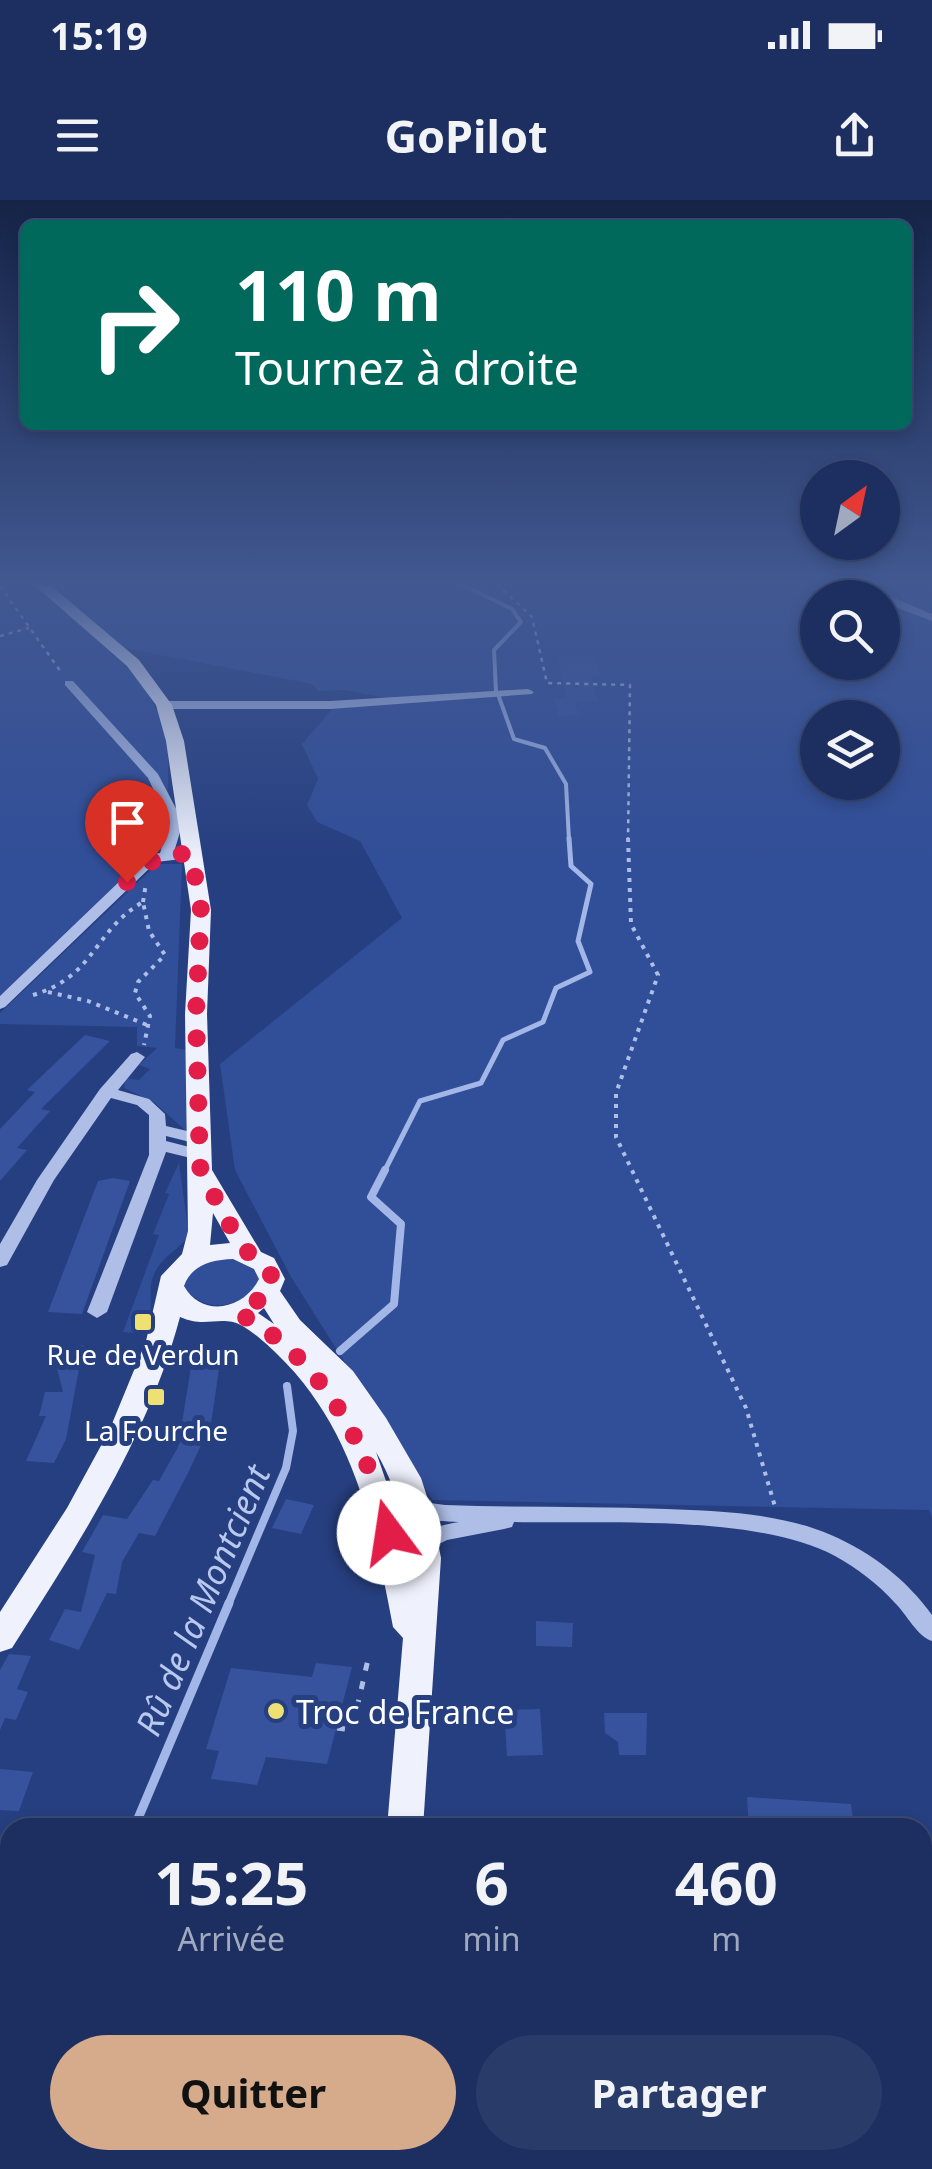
<!DOCTYPE html>
<html lang="fr">
<head>
<meta charset="utf-8">
<style>
  body { margin:0; font-family:"Noto Sans",sans-serif; background:#293b69; color:#f1f3f6; height:100vh; display:flex; flex-direction:column; font-size:38px; white-space:nowrap }
  * { box-sizing:border-box; margin:0 }
  p { font-size:32px; color:#a0a9bd }
  .icon { flex:none; width:55px; height:55px; fill:none; stroke:currentColor; stroke-width:2; stroke-linecap:round; stroke-linejoin:round }
  .map { position:relative; flex:1; overflow:hidden }
  .panel { position:absolute; left:0px; top:1618px; width:932px; height:352px; display:flex; flex-direction:column; background:#1c2f60; border-radius:30px 30px 0 0; box-shadow:0 5px 15px #0003,0 0 0 2px #3a4a75 }
  .panel>* { flex:none }
  .banner { position:absolute; left:20px; top:20px; width:892px; height:210px; border-radius:15px; box-shadow:0 5px 15px #0003,0 0 0 2px #3a4a75; background:#00695c; color:#fff; overflow:hidden }
  .needle { width:65px; rotate:33deg }
  .controls { position:absolute; left:800px; top:260px; display:grid; gap:20px }
  .controls a { display:grid; place-items:center; width:100px; height:100px; border-radius:50%; background:#1c2f60; box-shadow:0 5px 15px #0003,0 0 0 2px #3a4a75; font-size:50px }
  .pin { position:absolute; display:grid; place-items:center; width:85px; height:85px; color:#fff; margin:-102px -42px; border-radius:50% 50% 50% 0; rotate:-45deg; box-shadow:0 0 10px #0007 }
  .pin .icon { rotate:45deg }
  .me { position:absolute; width:110px; margin:-55px; rotate:346deg; stroke-linejoin:round; filter:drop-shadow(0 0 8px #0008) }
  .turn { display:flex; align-items:center; gap:35px; height:210px; padding:0 50px; font-size:45px }
  .turn .icon { width:130px; height:130px; stroke-width:2.5 }
  .turn b { display:block; font-size:70px; line-height:85px }
  .eta { display:flex; justify-content:space-evenly; align-items:center; height:170px; text-align:center }
  .eta b { font-size:60px; font-weight:700; line-height:70px }
  .button { display:flex; gap:20px; margin-top:auto; padding:20px 50px }
  .button a { flex:1; height:115px; border-radius:60px; background:#d6ab8b; color:#111; font-size:40px; font-weight:700; line-height:115px; text-align:center }
  .button a+a { background:#293b69; color:#f1f3f6 }
  .status { display:flex; justify-content:space-between; align-items:center; height:70px; padding:0 50px; background:#1c2f60; direction:ltr }
  .status svg { height:28px; fill:currentColor }
  header { display:flex; justify-content:space-between; align-items:center; height:130px; padding:0 50px; background:#1c2f60; font-size:45px; font-weight:700 }
  .map>svg:first-child { display:block }
  .green { fill:#314e98; fill-rule:evenodd }
  .lines { fill:none; stroke-linecap:round; stroke-linejoin:round }
  .stream-far3 { stroke:#a2b7e7; stroke-width:4 }
  .stream-far2 { stroke:#a2b7e7; stroke-width:5 }
  .stream-far1 { stroke:#a2b7e7; stroke-width:8 }
  .stream { stroke:#a2b7e7; stroke-width:9 }
  .building { fill:#37539d }
  .path-far2 { stroke:#aebee6; stroke-width:2.5; stroke-dasharray:4 5; stroke-linecap:butt }
  .path-far1 { stroke:#aebee6; stroke-width:4; stroke-dasharray:4 6; stroke-linecap:butt }
  .path { stroke:#aebee6; stroke-width:5; stroke-dasharray:8 11; stroke-linecap:butt }
  .minor { fill:#aebee6; fill-rule:evenodd }
  .major { fill:#eff2fd; fill-rule:evenodd }
  .route { stroke:#e11d48; stroke-width:18; stroke-dasharray:0 32.4 }
  .poi-dot { fill:#efe073; stroke:#263f80; stroke-width:4 }
  .labels { text-anchor:middle; dominant-baseline:central; stroke-width:10; stroke-linejoin:round; paint-order:stroke }
  .poi-label { font-size:28px; fill:#fff; stroke:#263f80 }
  .near-poi-label { font-size:32px; fill:#fff; stroke:#263f80; text-anchor:start }
  .near-water-label { font-size:35px; font-style:italic; fill:#b9c8ee; stroke:#263f80 }
</style>
</head>
<body>
<div class="status"><b>15:19</b><svg viewBox="0 0 49 12"><path d="M0 12V9h3v3zM5 12V6h3v6zM10 12V3h3v9zM15 12V0h3v12zM26 1h20v11H26zM47 4h2v5h-2z"/></svg></div>
<header><svg class="icon" aria-label="menu" viewBox="0 0 24 24"><path d="M4 6h16M4 12h16M4 18h16"/></svg>GoPilot<svg class="icon" aria-label="share" viewBox="0 0 24 24"><path d="M12 15V3M7 8l5-5 5 5M5 13v7h14v-7"/></svg></header>
<div class="map">
<svg width="932" height="1969" viewBox="0 0 932 1969">
  <rect width="100%" height="100%" fill="#263f80"/>
  <path class="green" d="M0,384H725L762,399L807,384L932,385V1318L929,1310L432,1300L291,1077L235,970L220,864L402,718L360,641L317,622L307,605L318,579L302,544L333,508L413,503L344,490L318,491L312,484L109,445L146,488L169,534L167,636L0,800ZM818,398H882V462H818ZM818,518H882V582H818Z
    M157,664H182L175,848L187,850L186,931L155,903L124,888L125,878L139,880L150,869L139,865L157,848L137,846V827L0,824V813Z
    M179,963L189,1036C179,1049 162,1057 155,1072C143,1096 162,1110 137,1133L123,1132L159,1035L153,1034L169,994L165,993Z
    M230,1057L252,1064L261,1078L254,1094C227,1108 206,1112 184,1088C186,1063 210,1062 230,1057Z"/>
  <g class="lines">
    <path class="stream-far3" d="M461,384L512,409L521,422L494,450L496,491
      M499,497L514,539L545,548L566,584L569,640"/>
    <path class="stream-far2" d="M384,972L420,901L481,883L503,840L543,822L556,788L590,772L578,741L591,684L571,666L569,638"/>
    <path class="stream-far1" d="M340,1151L394,1104L401,1024L371,997L385,970
      M228,1405L286,1268L293,1231L287,1186"/>
    <path class="stream" d="M134,1628L229,1403
      M15,1969L18,1960"/>
  </g>
  <path class="building" d="M558,456H596L601,475H591L598,502H574L579,515L558,516L554,498H566Z
    M85,835L110,841L41,909L50,911L17,948L27,950L0,981V929L35,892L27,890Z
    M113,978L130,981L82,1114L48,1112L98,981Z
    M83,1145L89,1166L79,1169L66,1239L54,1263L26,1261L46,1216H39L45,1192H63L53,1152Z
    M193,1155H221L211,1224L188,1273L155,1336L139,1333L122,1362L116,1394L107,1393L79,1450L49,1440L65,1409L81,1412L95,1355L82,1352L103,1315L127,1319L153,1280L159,1281L178,1247Z
    M286,1299L314,1305L301,1334L272,1328Z
    M536,1421L573,1423L572,1447L536,1446Z
    M9,1454L31,1456L17,1489L28,1492L16,1520L5,1518L0,1530V1470Z
    M316,1463L352,1467L327,1564L266,1557L257,1585L211,1579L219,1551L206,1549L231,1468L312,1477Z
    M540,1509L543,1555L507,1556L504,1510Z
    M604,1513H647L646,1555H619L618,1542L605,1533Z
    M0,1569L33,1572L19,1611L0,1610Z
    M747,1597L851,1604L854,1628H749Z"/>
  <g class="lines">
    <path class="path-far2" d="M497,384L532,417L547,483L630,485L628,640
      M0,386L61,472
      M0,436L29,428"/>
    <path class="path-far1" d="M628,638L631,724L658,775L616,893V937L746,1208L776,1310
      M143,702L146,683
      M48,792L88,801L147,825
      M33,795C96,776 93,731 143,702L149,731L165,755L138,782L135,793L150,816L144,845"/>
    <path class="path" d="M337,1528L352,1530L369,1455"/>
    <path class="minor" d="M837,384C869,384 902,402 932,414V421L882,402V398H871Z
      M65,481H73L158,574L183,622L174,652L191,650L198,654L191,658L156,662L5,807L0,809V796L147,655L160,653L169,622L148,578L65,485Z
      M528,489L534,492L532,494L330,509H164L158,505L164,501H330Z
      M137,852L145,857L118,890L149,899L165,914L166,926L204,935L206,939L204,943L198,944L166,936V941L205,951L208,955L199,960L166,952L107,1112L97,1118L87,1112L149,955V915L137,905L111,898L54,980L7,1065L0,1067V1044L37,980L100,889L131,854Z
      M380,1287L415,1301L445,1305C519,1308 593,1306 666,1309C721,1311 780,1313 831,1335C871,1352 907,1380 932,1415V1441C917,1436 907,1415 895,1403C878,1384 857,1368 835,1356C757,1314 604,1324 514,1322L512,1327L504,1329L447,1340L423,1352L415,1350L412,1344C422,1329 442,1325 459,1322C432,1321 388,1317 369,1295L372,1289Z
      M625,1960H655L658,1969H628Z"/>
    <path class="major" d="M33,384H49L139,460L172,505L184,541L211,710L207,814L212,970L261,1052L274,1058L285,1079L280,1091L300,1120L353,1171L386,1218L421,1278L432,1312L441,1358L423,1628H387L403,1438L393,1427C374,1326 353,1227 277,1154C267,1144 246,1125 233,1122C214,1118 203,1127 180,1117C148,1238 78,1344 12,1448L0,1452V1412L67,1308L109,1231L146,1141L161,1076L182,1054L188,1031L185,814L191,710L166,541L156,505L127,466ZM213,1013L230,1043L210,1045ZM233,1059L254,1069L259,1079C244,1110 202,1118 184,1086C192,1064 212,1060 233,1059ZM264,1108L274,1124L258,1113ZM376,1252C393,1281 401,1309 407,1342Z
      M364,1960H406L405,1969H363Z"/>
  </g>
  <linearGradient id="sky" x2="0" y2="1"><stop stop-color="#152346"/><stop offset="0.58" stop-color="#415891"/><stop offset="1" stop-color="#415891" stop-opacity="0"/></linearGradient>
  <rect width="932" height="660" fill="url(#sky)"/>
  <g class="lines">
    <path class="route" d="M127,682L161,654H191L201,710L196,814L200,967L225,1018L250,1055L272,1076L268,1094L238,1113C321,1157 368,1244 389,1333"/>
  </g>
  <g class="poi-dot">
    <rect x="133" y="1112" width="20" height="20" rx="5"/>
    <rect x="146" y="1187" width="20" height="20" rx="5"/>
    <circle cx="276" cy="1511" r="10"/>
  </g>
  <g class="labels">
    <g class="poi-label">
      <text x="143" y="1154">Rue de Verdun</text>
      <text x="156" y="1230">La Fourche</text>
    </g>
    <g class="near-poi-label">
      <text x="296" y="1511">Troc de France</text>
    </g>
    <g class="near-water-label">
      <text transform="translate(202 1400) rotate(-67)">Rû de la Montcient</text>
    </g>
  </g>
</svg>
<div class="controls">
<a><svg class="needle" viewBox="-14 -14 28 28"><path d="M0-13l5 13h-10z" fill="#e53935"/><path d="M0 13l5-13h-10z" fill="#a0a9bd"/></svg></a>
<a><svg class="icon" aria-label="search" viewBox="0 0 24 24"><circle cx="10" cy="10" r="6"/><path d="M15 15l6 6"/></svg></a>
<a><svg class="icon" aria-label="layers" viewBox="0 0 24 24"><path d="M12 4l9 5-9 5-9-5zM3 14l9 5 9-5"/></svg></a>
</div>
<div class="pin" style="left:127px;top:682px;background:#d93025"><svg class="icon" aria-label="arrive" viewBox="0 0 24 24"><path d="M6 21V4h12l-3 4 3 4H6"/></svg></div>
<svg class="me" style="left:389px;top:1333px" viewBox="-20 -20 40 40"><circle r="19" fill="#fff"/><path d="M0-13L10 11 0 6-10 11z" fill="#e11d48"/></svg>
<div class="banner">
<div class="turn"><svg class="icon" aria-label="right" viewBox="0 0 24 24"><path d="M7 20v-9h11M14 6l5 5-5 5"/></svg><div><b>110 m</b>Tournez à droite</div></div>
</div>
<section class="panel">
<div class="eta">
<div><b>15:25</b><p>Arrivée</p></div>
<div><b>6</b><p>min</p></div>
<div><b>460</b><p>m</p></div>
</div>
<div class="button"><a>Quitter</a><a>Partager</a></div>
</section>
</div>
</body>
</html>
